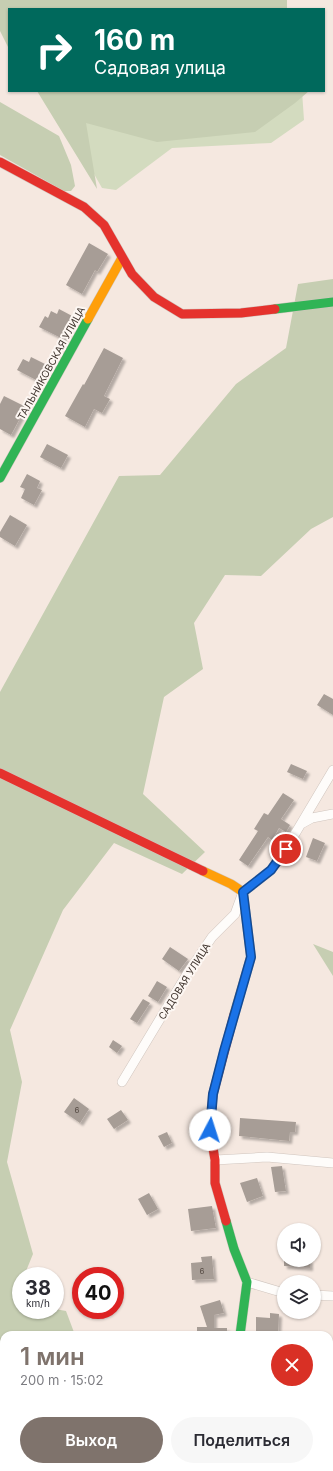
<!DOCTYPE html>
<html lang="ru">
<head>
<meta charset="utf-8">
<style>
  body { margin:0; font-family:Inter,sans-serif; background:#f7f7f7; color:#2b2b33; height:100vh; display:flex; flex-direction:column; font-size:15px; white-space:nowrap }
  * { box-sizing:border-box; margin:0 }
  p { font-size:13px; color:#7c7c81 }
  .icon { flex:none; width:22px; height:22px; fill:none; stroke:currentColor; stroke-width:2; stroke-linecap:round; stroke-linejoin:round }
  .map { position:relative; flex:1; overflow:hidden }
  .drawer { position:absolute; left:0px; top:1331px; width:333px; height:140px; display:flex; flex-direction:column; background:#fff; border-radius:12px 12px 0 0; box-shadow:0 1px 3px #0004 }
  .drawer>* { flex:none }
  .top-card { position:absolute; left:8px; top:8px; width:317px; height:84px; border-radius:0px; box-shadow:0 1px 3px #0004; background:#00695c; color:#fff; overflow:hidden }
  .buttons { position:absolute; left:277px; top:1223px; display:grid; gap:8px }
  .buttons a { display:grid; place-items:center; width:44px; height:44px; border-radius:50%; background:#fff; box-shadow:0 1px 3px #0004; font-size:20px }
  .speed { position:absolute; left:12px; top:1267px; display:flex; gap:8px; font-size:20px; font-weight:700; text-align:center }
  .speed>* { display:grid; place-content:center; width:52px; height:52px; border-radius:50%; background:#fff; box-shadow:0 1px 3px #0004; line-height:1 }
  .speed small { font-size:10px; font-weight:400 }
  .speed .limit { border:6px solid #d22; background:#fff; color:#111 }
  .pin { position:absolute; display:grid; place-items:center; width:34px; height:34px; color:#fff; margin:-17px; border:2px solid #fff; border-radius:50%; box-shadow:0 1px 4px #0007 }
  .me { position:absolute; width:44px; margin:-22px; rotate:5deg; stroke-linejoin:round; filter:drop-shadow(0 0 3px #0008) }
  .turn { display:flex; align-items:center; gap:14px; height:84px; padding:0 20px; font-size:18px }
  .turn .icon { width:52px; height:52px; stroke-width:2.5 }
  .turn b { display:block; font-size:28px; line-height:34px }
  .round { display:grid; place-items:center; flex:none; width:42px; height:42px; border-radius:21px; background:#f7f7f7 }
  .overview { display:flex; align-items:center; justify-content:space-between; height:68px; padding:0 20px }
  h1 { font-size:24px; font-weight:600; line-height:30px; color:#7f736c }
  .button { display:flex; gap:8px; margin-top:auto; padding:8px 20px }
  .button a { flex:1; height:46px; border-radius:24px; background:#7f736c; color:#fff; font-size:16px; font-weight:600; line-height:46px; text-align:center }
  .button a+a { background:#f7f7f7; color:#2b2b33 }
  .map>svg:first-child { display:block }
  .green { fill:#d3dbbf }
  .forest { fill:#c6ceb2 }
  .building { fill:#a79d96; filter:url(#shadow) }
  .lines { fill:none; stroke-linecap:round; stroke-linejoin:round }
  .street-casing { stroke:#d0c5be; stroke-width:10 }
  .fast-casing { stroke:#d0c5be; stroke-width:10 }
  .slow-casing { stroke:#d0c5be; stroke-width:10 }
  .jam-casing { stroke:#d0c5be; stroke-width:10 }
  .path { stroke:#cfcac8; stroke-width:2; stroke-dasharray:3 2; stroke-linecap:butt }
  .street { stroke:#fefcfa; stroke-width:9 }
  .fast { stroke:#30b455; stroke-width:9 }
  .slow { stroke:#ff9f0a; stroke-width:9 }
  .jam { stroke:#e5322d; stroke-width:9 }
  .route-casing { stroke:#114b97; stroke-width:10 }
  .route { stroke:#1a73e8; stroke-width:7 }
  .labels { text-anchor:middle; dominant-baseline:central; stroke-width:4; stroke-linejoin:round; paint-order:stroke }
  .number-label { font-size:8px; fill:#594e47 }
  .street-label { font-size:10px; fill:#3f342d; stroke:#fdf7f3 }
</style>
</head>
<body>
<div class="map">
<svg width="333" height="1471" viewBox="0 0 333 1471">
  <defs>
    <filter id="shadow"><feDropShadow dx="3" dy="3" stdDeviation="1" flood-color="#0004"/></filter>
  </defs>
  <rect width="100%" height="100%" fill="#f5e8e0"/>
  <path class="green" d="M47,91H302L304,120L271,143L172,148L116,190L102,188Z"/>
  <path class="forest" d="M0,0H287V9H9V49L0,31Z
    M37,91H309L295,103L255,132L157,142L86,123L97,189Z
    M0,102L59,136L71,165L75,186L71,191H64L0,155Z
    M333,279V517L311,529L261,576L225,575L194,623L203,669L164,697L143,794L205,852L182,874L114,843L63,910L10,1030L22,1082L7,1162L33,1254L24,1276H21V1310H55V1309L66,1311L75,1335H4V1467H63L61,1471H0V692L119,476L160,475L236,384L286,348L298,284Z
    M313,944L333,952V976Z
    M329,1435L333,1436V1460L329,1459Z"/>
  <path class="building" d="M89,243L108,254L97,272L95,270L82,294L66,285Z
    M59,309L74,317L63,339L39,327L45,316L48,318L51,311L57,314Z
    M104,348L123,358L104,396L110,399L102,413L94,409L85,427L65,416L83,384L84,385Z
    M31,357L47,365L38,381L17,370L23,359L29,362Z
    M4,396L26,407L11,435L0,429V404Z
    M47,444L68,455L61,468L40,457Z
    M27,474L40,481L37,488L42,490L34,505L21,498L25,489L20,487Z
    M10,515L27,525L15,546L0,537V532Z
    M324,694L333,699V715L317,705Z
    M291,764L307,771L303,779L287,772Z
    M283,793L294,800L281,819L290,825L286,832L279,828L272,840L268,837L248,866L239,860L258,831L254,829L264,813L268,815Z
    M313,838L325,843L317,861L306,857Z
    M170,947L188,959L179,971L162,959Z
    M157,981L167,987L158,1002L148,996Z
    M143,999L150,1003L137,1023L130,1019Z
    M113,1040L122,1046L117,1053L109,1047Z
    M74,1098L89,1109L80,1123L64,1112Z
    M121,1110L128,1120L114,1129L107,1119Z
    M240,1118L296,1122L295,1132H290L289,1141L239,1136Z
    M167,1132L172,1143L164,1147L158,1136Z
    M282,1166L286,1191L275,1192L271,1167Z
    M257,1178L263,1196L247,1202L240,1183Z
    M149,1193L158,1209L147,1215L138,1199Z
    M212,1206L216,1228L191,1231L188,1209Z
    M212,1256L214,1279L192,1280L191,1263L202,1262L201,1257Z
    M284,1260H310V1268L284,1266Z
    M220,1300L224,1313L214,1315V1328H227V1335H197V1327H207L200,1306Z
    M270,1313L279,1314L278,1335H256V1317L270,1318Z"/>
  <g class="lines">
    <g class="street-casing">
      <path id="street" d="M303,823L312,818L333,814
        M122,1082L187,974L212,937L235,914L243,892L271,870L286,849L333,770
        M215,1160L267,1157L333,1163
        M247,1282L284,1293
        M314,1295L333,1296
        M0,1469L5,1471
        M110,1471L114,1467"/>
    </g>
    <g class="fast-casing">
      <path id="fast" d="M275,309L333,302
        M0,478L88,319
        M226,1221L234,1249L247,1282L240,1335"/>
    </g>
    <g class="slow-casing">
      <path id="slow" d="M88,319L122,258
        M203,871L231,884L243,892L251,957L234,1015"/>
    </g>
    <g class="jam-casing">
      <path id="jam" d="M0,162L84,207L104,225L132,274L154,297L182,314L241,313L275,309
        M0,773L203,871
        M226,1221L215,1183V1160L210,1130L213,1094L234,1015"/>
    </g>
    <path class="path" d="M238,1467L239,1471"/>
    <use href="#street" class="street"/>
    <use href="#fast" class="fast"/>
    <use href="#slow" class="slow"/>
    <use href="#jam" class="jam"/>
  </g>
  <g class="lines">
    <g class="route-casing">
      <path id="route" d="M210,1130L213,1094L224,1051L251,957L243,892L271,870L286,849"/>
    </g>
    <use href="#route" class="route"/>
  </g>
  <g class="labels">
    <g class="number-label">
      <text x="77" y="1110">6</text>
      <text x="202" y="1271">6</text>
    </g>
    <g class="street-label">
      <text transform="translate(51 363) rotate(-61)">ТАЛЬНИКОВСКАЯ УЛИЦА</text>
      <text transform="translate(184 981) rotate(-58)">САДОВАЯ УЛИЦА</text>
    </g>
  </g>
</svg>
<div class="buttons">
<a><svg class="icon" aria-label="sound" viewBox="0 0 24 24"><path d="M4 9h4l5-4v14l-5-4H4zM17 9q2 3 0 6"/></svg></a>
<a><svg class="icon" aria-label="layers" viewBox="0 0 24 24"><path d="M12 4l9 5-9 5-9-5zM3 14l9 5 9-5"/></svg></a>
</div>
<div class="speed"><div>38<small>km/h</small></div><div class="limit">40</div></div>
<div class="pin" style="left:286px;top:849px;background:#d93025"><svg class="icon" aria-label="arrive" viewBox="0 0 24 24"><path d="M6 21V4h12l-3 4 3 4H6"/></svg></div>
<svg class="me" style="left:210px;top:1130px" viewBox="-20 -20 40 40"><circle r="19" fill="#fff"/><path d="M0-13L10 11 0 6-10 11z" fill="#1a73e8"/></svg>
<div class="top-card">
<div class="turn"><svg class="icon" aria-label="right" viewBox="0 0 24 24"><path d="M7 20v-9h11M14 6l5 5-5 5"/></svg><div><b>160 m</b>Садовая улица</div></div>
</div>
<section class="drawer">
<div class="overview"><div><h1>1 мин</h1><p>200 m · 15:02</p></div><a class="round" style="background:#d93025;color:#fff"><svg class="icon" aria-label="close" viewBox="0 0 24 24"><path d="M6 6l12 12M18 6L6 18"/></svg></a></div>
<div class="button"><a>Выход</a><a>Поделиться</a></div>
</section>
</div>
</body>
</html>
